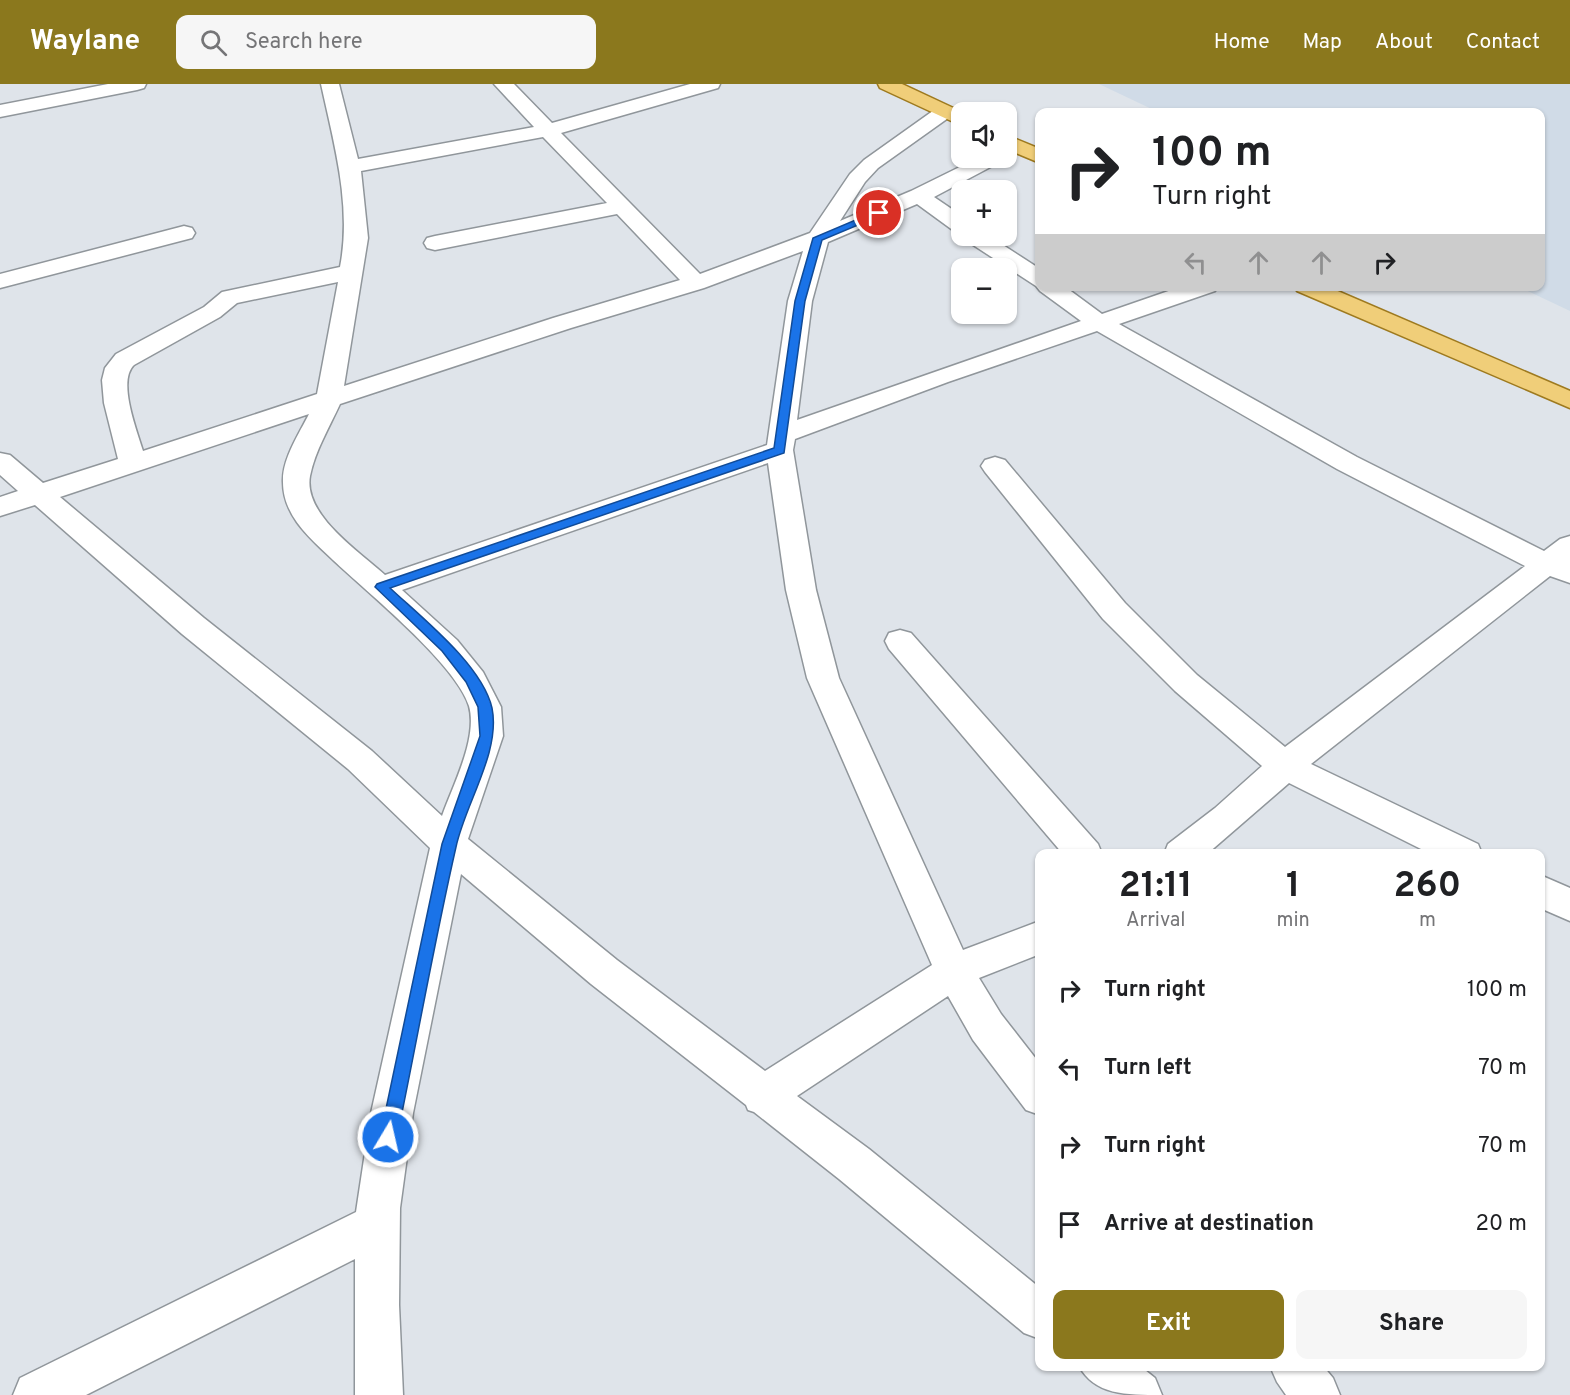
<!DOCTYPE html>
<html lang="en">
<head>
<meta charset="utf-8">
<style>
  body { margin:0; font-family:Overpass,sans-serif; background:#f6f6f6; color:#202124; height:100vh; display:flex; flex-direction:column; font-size:22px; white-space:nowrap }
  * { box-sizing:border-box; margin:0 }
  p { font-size:20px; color:#757577 }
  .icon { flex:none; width:33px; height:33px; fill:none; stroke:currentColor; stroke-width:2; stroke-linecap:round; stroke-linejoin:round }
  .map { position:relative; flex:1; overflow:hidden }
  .sheet { position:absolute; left:1035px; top:765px; width:510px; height:522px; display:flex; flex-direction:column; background:#fff; border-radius:12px; box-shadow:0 2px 4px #0004 }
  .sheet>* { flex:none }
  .banner { position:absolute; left:1035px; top:24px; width:510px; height:183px; border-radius:12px; box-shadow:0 2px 4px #0004; background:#fff; color:#202124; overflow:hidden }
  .fabs { position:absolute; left:951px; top:18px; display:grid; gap:12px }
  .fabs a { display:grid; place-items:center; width:66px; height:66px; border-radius:12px; background:#fff; box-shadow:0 2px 4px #0004; font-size:30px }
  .pin { position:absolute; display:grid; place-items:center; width:51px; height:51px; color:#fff; margin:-26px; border:3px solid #fff; border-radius:50%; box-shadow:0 2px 6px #0007 }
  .me { position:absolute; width:66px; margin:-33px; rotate:9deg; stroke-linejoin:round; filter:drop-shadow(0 0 4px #0008) }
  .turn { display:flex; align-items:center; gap:21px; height:126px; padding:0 18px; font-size:27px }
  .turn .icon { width:78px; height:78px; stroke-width:2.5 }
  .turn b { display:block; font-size:42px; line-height:51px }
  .lanes { display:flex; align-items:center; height:57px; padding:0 18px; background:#0003; justify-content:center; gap:30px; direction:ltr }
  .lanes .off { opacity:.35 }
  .eta { display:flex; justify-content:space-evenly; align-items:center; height:102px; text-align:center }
  .eta b { font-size:36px; font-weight:700; line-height:42px }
  .cta { display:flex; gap:12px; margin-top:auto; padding:12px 18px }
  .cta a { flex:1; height:69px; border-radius:12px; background:#8b781d; color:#fff; font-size:24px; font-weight:700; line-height:69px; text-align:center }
  .cta a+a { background:#f6f6f6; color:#202124 }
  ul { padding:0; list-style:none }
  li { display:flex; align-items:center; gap:18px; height:78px; padding:0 18px }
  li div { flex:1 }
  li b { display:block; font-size:22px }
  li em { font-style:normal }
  header { display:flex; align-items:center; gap:36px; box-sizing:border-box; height:84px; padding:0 30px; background:#8b781d; color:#fff }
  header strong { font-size:28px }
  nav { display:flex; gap:33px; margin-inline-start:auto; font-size:21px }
  .search { width:420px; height:54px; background:#f6f6f6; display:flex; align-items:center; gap:15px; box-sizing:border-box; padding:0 21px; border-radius:12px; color:#757577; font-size:22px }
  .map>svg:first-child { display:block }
  .built { fill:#d0dbe7 }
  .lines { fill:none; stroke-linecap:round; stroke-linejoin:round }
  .minor-casing { stroke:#90969b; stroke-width:3 }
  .major-casing { stroke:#9e7a1f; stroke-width:3 }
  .minor { fill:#fff; fill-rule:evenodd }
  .major { fill:#f0ce79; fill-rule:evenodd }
  .route { fill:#1a73e8; stroke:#114b97; stroke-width:1.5 }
</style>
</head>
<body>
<header>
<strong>Waylane</strong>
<div class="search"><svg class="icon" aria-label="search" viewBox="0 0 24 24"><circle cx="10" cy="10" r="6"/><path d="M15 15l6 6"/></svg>Search here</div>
<nav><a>Home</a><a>Map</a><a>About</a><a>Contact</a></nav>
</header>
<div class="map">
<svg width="1570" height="1311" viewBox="0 0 1570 1311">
  <rect width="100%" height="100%" fill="#dfe4ea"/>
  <path class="built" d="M1099,0H1570V227L1519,203L1540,202V28H1158Z"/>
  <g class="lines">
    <g class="minor-casing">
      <path id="minor" d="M108,0H146L144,4L137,6L0,33V21Z
        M321,0H339L358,75L534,43L494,0H514L552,39L690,0H720L718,4L561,49L700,190L810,149L850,90L864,76L937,24H951L954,28L951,32L878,84L865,98L840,137L911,107L978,74H1003L1000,78L934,113L962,132V148L954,147L917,120L828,158L812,217L797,336L1081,237L1040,207L1036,202L967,157L964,152H989L1040,185V202H1064L1102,230L1183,202H1218L1215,207L1119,240L1357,373L1544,467L1560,455L1570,452V499L1550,492L1311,680L1478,760L1482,770H1431L1289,699L1207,770H1164L1168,760L1215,724L1262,682L1175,607L1103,535L985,388L981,382L985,376L995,373L1005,376L1125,519L1197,591L1285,663L1525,482L1337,385L1097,247L948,298L795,355L793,366L816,506L839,594L963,866L1040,837V870L979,894L1001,930L1040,980V1031L1026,1026L973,956L948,912L797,1012L869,1065L1040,1204V1255L1024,1249L839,1095L754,1028L748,1026L746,1021L591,900L461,790L413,1029L400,1124L399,1221L403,1311H355V1175L86,1311H13L20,1294L356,1128L371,1029L430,764L348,685L182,550L35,421L0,432V413L18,407L0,391V369L10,371L43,399L118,375L104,319L102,296L105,284L116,270L204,223L222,208L340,183C352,122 334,60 321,0ZM543,53L607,119L435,152L427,154L424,159L427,164L435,166L617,130L680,196L553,234L344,302L368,154L361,87ZM803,167L788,217L767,361L385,491C360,468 303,431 310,392C315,367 329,344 340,320L571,244L704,204ZM338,198L317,310L143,367C137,347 117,297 134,281L220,233L237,219ZM309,330C299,350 282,375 283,398C283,432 310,454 333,476C367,508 456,580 469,622C478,654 453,701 442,732L372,667L204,534L60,413ZM768,379L786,506L807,594L932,881L765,987L617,876L468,755L503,652L501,623L483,588L457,556L402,506Z
        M184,142L192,144L195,149L192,154L0,204V190Z
        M900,546L911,549L1098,760L1102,770H1063L889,565L885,557L889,549Z
        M1540,791L1570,804V837L1540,824Z
        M1079,1282H1140L1155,1294L1162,1311C1125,1311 1095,1311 1079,1282Z
        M1270,1282H1323L1333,1294L1340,1311H1286L1277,1298Z"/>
    </g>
    <g class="major-casing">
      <path id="major" d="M878,0H902L962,28V42L880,4Z
        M1006,51L1040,65V79L1006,65Z
        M1294,202H1326L1570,307V324L1297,207Z"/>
    </g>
    <use href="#minor" class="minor"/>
    <use href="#major" class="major"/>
  </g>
  <path class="route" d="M879,126L883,129L882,131L822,156L805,217L784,369L390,504C422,534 482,581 492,624C501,668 465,720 456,763C434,859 417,957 397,1053L395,1059L388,1061L382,1059L380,1053L442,760L480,652L478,623L466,598L442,567L375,503L377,500L774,364L795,217L813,154Z"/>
</svg>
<div class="fabs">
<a><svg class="icon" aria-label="sound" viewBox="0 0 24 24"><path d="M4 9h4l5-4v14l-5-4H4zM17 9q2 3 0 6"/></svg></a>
<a>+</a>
<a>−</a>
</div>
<div class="pin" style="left:879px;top:129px;background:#d93025"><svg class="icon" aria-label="arrive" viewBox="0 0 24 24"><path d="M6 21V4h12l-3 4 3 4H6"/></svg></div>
<svg class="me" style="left:388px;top:1053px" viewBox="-20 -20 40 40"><circle r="17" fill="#1a73e8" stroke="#fff" stroke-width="3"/><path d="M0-11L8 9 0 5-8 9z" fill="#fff"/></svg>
<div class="banner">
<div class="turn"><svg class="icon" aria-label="right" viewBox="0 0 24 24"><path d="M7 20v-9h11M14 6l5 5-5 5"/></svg><div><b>100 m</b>Turn right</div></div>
<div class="lanes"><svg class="icon off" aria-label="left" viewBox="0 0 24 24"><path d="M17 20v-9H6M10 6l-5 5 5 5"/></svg><svg class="icon off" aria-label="ahead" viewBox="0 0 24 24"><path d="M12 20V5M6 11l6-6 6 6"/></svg><svg class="icon off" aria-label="ahead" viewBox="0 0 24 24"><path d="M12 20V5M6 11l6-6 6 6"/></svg><svg class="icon" aria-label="right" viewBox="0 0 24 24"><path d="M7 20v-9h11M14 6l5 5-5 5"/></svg></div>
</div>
<section class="sheet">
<div class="eta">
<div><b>21:11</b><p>Arrival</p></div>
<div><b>1</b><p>min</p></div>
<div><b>260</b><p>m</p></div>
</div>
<ul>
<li><svg class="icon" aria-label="right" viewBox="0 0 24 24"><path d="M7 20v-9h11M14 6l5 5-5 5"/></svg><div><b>Turn right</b></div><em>100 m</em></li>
<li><svg class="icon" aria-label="left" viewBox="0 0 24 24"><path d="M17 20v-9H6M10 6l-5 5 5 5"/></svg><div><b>Turn left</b></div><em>70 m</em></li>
<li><svg class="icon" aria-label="right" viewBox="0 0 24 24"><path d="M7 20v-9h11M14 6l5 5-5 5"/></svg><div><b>Turn right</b></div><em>70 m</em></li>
<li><svg class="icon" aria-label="arrive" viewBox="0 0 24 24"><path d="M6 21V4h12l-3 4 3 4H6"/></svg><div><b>Arrive at destination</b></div><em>20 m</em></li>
</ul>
<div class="cta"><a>Exit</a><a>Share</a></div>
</section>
</div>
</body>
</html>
